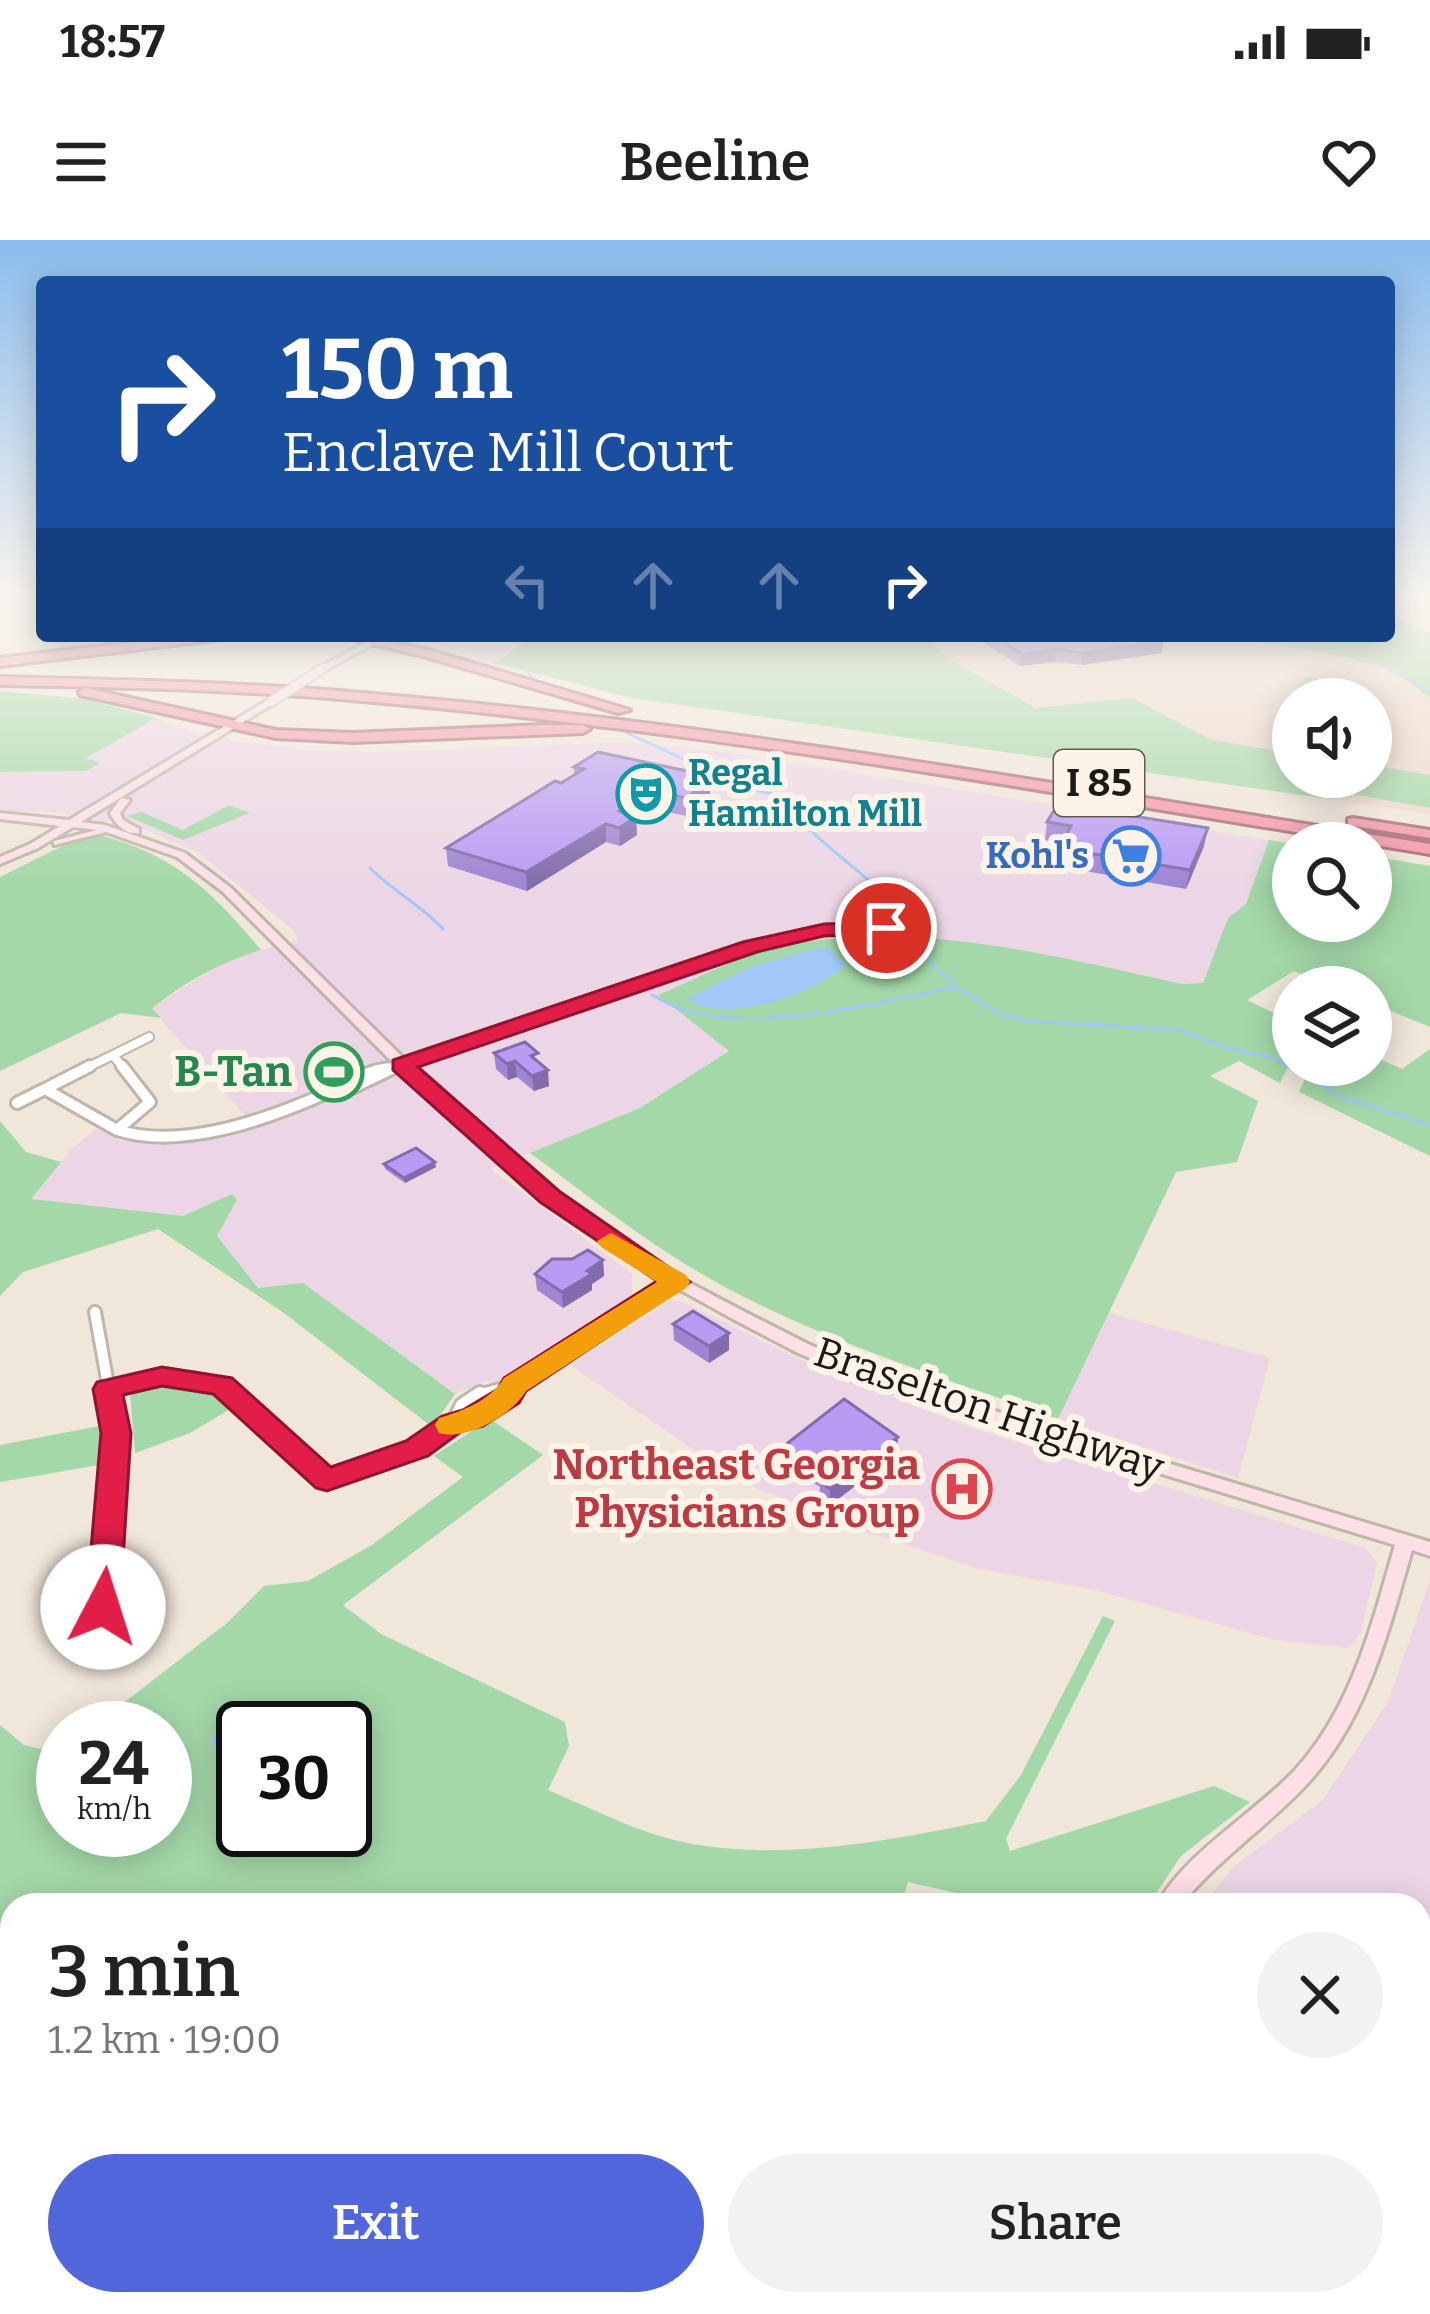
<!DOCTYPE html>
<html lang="en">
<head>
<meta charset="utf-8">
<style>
  body { margin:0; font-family:Bitter,serif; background:#f2f2f2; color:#222; height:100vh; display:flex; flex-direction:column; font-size:45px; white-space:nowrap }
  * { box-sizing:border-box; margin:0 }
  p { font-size:39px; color:#767676 }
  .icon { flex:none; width:66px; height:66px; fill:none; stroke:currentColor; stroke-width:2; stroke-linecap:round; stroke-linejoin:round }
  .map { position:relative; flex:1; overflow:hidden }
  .side { position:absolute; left:0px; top:1653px; width:1431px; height:423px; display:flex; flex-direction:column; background:#fff; border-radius:36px 36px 0 0; box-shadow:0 6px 30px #0003 }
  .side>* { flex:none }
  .hud { position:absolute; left:36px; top:36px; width:1359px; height:366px; border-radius:12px; box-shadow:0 6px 30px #0003; background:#1a4fa0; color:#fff; overflow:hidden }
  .fabs { position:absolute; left:1272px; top:438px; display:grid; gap:24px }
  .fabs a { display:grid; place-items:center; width:120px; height:120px; border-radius:50%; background:#fff; box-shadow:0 6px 30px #0003; font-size:60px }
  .speed { position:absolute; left:36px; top:1461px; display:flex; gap:24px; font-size:60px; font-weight:700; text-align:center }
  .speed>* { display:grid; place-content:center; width:156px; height:156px; border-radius:50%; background:#fff; box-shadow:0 6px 30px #0003; line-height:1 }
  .speed small { font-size:30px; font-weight:400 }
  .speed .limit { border:6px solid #111; border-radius:18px; background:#fff; color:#111 }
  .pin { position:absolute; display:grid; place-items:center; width:102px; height:102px; color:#fff; margin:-51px; border:6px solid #fff; border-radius:50%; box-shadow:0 3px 12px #0007 }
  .me { position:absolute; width:132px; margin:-66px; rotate:5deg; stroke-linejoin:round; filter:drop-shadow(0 0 9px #0008) }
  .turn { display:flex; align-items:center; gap:42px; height:252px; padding:0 48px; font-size:54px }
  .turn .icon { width:156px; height:156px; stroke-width:2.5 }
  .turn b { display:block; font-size:84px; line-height:102px }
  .lanes { display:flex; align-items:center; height:114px; padding:0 48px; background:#0003; justify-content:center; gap:60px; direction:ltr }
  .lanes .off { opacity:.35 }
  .round { display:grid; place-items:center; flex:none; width:126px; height:126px; border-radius:63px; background:#f2f2f2 }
  .head { display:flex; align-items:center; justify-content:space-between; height:204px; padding:0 48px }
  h1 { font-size:72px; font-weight:600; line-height:90px }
  .primary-button { display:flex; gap:24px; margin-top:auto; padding:24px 48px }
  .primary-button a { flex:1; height:138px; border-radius:72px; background:#5166db; color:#fff; font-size:48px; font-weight:600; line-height:138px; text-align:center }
  .primary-button a+a { background:#f2f2f2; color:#222 }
  .status { display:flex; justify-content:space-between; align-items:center; height:84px; padding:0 60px; background:#fff; direction:ltr }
  .status svg { height:33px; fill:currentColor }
  header { display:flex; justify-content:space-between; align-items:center; height:156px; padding:0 48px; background:#fff; font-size:54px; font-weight:600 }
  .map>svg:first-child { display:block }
  .commercial { fill:#ecd6e5 }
  .education { fill:#efd9cc }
  .green { fill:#a3d8a8; fill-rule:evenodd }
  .water { fill:#a1c8f6 }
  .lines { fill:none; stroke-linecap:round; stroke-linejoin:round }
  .stream-far1 { stroke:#a1c8f6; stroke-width:3 }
  .stream { stroke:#a1c8f6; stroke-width:4.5 }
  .street-far3-casing { stroke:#bfb5aa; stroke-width:12 }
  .street-far2-casing { stroke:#bfb5aa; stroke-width:16 }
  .street-far1-casing { stroke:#bfb5aa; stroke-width:18 }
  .street-casing { stroke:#bfb5aa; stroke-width:22 }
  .secondary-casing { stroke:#bfb5aa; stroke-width:6 }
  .highway-casing { stroke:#a96c76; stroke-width:6 }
  .street-far3 { stroke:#fff; stroke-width:8 }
  .street-far2 { stroke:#fff; stroke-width:10 }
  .street-far1 { stroke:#fff; stroke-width:12 }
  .street { stroke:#fff; stroke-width:16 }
  .secondary { fill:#fce0e6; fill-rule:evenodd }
  .highway { fill:#f598ab; fill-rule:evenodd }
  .secondary-bridge-casing { stroke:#bfb5aa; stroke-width:12; stroke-linecap:butt }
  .secondary-bridge { stroke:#fce0e6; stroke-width:9 }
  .wall { fill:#9f85d2 }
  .shaded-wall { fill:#826cab }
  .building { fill:#b99bf4; stroke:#826cab; stroke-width:3 }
  .route { fill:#e11d48; stroke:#92132f; stroke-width:3 }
  .slow { fill:#f59e0b }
  .labels { text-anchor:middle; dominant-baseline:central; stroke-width:12; stroke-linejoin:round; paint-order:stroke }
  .far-culture-label { font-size:36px; font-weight:bold; fill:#0d838f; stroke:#fdf3e8; text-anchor:start }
  .far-shop-label { font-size:36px; font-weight:bold; fill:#366cbe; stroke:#fdf3e8; text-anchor:end }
  .shield { fill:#fdf3e8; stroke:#605a54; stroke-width:3 }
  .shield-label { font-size:39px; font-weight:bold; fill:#1d1915 }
  .leisure-label { font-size:42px; font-weight:bold; fill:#27864d; stroke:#fdf3e8; text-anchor:end }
  .street-label { font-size:42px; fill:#1d1915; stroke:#fdf3e8 }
  .health-label { font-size:42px; font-weight:bold; fill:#be3a42; stroke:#fdf3e8; text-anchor:end }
</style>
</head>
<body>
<div class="status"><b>18:57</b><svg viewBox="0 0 49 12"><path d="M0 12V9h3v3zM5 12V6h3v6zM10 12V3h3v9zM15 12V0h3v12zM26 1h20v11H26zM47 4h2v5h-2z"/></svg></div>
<header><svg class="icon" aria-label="menu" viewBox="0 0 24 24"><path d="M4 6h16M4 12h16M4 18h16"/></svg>Beeline<svg class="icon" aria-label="heart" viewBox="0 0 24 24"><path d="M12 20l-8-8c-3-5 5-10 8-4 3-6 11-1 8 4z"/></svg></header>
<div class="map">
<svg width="1430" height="2074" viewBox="0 0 1430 2074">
  <rect width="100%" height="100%" fill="#f0e6da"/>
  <path class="commercial" d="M415,396H534L494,423Z
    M156,478L216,499L307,510L378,512L622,502L726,512L1269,600L1246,665L1228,678L1203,743L1182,744L963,702L864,697L659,754L730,810L640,868L491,929L632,1034V1058L508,1142L487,1141L455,1154L303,1043L258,1048L247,1039L217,996L237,960L232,954L183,976L29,959L70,910L96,889L122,901L170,905L203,900L252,883L151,768L229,720L299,700L294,691L198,612L138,587L57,572L0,571V532L86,531L84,519Z
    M670,1061L683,1062L809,1124L969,1187L1366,1308L1377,1323L1360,1395L1348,1408L1275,1400L1095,1350L975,1328L843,1284L738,1240L570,1125Z
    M1106,1072L1270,1118L1238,1238L1058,1179Z
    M1430,1340V1718L1419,1717V1665H1203L1234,1626L1322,1561L1388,1462Z"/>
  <path class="education" d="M923,396H1220L1332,414L1395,430L1430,459V574L1322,558L1328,537H1371V459H1293V514L1036,468L949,419Z"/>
  <path class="green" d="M1389,375L1430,393V459L1395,430L1332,414L1220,396H1389Z
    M534,396H923L949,419L1036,468L1132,458L1210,499L1293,514V537H1328L1322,558L633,458L494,423Z
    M1305,437L1364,447L1357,459H1293V484L1277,481Z
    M0,451L86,459L156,478L86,518L100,523L86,531L0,532Z
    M1371,525L1430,535V568L1346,553L1354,537H1371Z
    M229,565L250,573L183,600L127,576L142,572L183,590Z
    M99,595C174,614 213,652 261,710C220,722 186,742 152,768L161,778L121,773L0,831V637L70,602Z
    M1269,600L1293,604V681H1371V616L1430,626V787L1371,763V747H1333L1294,731L1247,760L1293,782V817L1280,843L1239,821L1210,836L1258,861L1237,922L1176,932L1058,1179C928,1132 788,1091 671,1015C622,984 577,947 530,913L640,868L729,811L658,755C694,740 732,719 769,709C904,676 1051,715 1182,744L1203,743L1228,678L1246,664Z
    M1430,809V916L1299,852L1311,825H1371V815L1402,829Z
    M0,881L26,912L61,922L31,959L183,976L232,954L237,960L217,996L258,1048L303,1043L455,1154L432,1187L284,1073L158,989L23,1032L0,1056Z
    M162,1143L200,1145L237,1165L190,1193L135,1213L130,1152Z
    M490,1179L543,1215L343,1365L381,1394L565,1482L569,1506L548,1550C581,1564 615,1581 650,1593C754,1628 882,1602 986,1581L1021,1535L1103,1376L1115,1381L1006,1599L1010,1611L1214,1546L1250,1562L1181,1616L1148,1665H1008L908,1642L901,1665H12V1951L0,1956V1485L24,1505L58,1513L63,1510V1590H165V1488H91L227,1383L264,1346L308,1341L372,1305L463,1237L434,1216ZM271,1463C304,1465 312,1488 345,1488V1590H243V1524L225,1516L211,1501C220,1473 244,1469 271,1463Z
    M105,1185V1224L0,1242V1205Z
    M646,2064H1048V2074H637Z"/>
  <path class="water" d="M826,706L846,724C817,754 724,786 687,759L753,726Z
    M271,1463L295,1466L321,1488H243V1524L225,1516L211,1501C220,1473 244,1469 271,1463Z"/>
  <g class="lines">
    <path class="stream-far1" d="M1384,427L1430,451
      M527,431L536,444
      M627,493L751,550L782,555C810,600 855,623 892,663L889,676
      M370,628C394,652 421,665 443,689
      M903,698L921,702L932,724L957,747L1000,774L1028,781L1180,790L1230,809L1271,817L1344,858L1430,885
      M652,755C663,760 674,768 686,771C762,793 878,763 955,747"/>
    <path class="stream" d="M0,1706L12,1709L0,1748"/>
    <g class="street-far3-casing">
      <path id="street-far3" d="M113,815L149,797
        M84,829L113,815L124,829
        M377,829L393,828
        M392,829L751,707L824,690L918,689"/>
    </g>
    <g class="street-far2-casing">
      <path id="street-far2" d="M90,826L45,849L117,890
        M335,849L352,848L398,826
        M17,863L45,849
        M117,890C183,911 271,878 331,851C352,841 369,829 393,828
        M117,890L150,862L122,826
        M95,1072L110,1156
        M515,1145L676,1042
        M108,1149C148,1139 201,1126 235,1156
        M474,1156L515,1145L508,1156"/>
    </g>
    <g class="street-far1-casing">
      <path id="street-far1" d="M231,1153L327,1240L417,1208L453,1183
        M453,1183L462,1165L480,1153
        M453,1183L472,1179L510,1153
        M103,1367L116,1193L109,1153"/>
    </g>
    <g class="street-casing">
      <path id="street" d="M1419,1866L1430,1864
        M261,2064L270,2074
        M97,2074L137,2064
        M345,2074L369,2064
        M1391,2074L1393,2064"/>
    </g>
    <g class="secondary-casing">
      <path id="secondary" d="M377,396H388L326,430L319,428Z
        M268,460L276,462L81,582L105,585L185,613L231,648L449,863L546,946L667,1031L741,1070L810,1105L905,1144L1430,1302V1316L1412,1310C1388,1392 1367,1480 1307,1544C1267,1587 1218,1619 1181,1665H1157C1185,1613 1254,1574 1295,1530C1352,1468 1372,1384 1395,1305L893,1152L798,1113L731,1078L657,1037L536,952L439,869L223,652L177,617L106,592L54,605V601L97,590L73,587L38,608L0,624V617L30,604L60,586L0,579V573L69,580Z
        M121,558L130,560L120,573L123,580L139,589V593C125,595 115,584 110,573Z
        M1035,2064H1061L1059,2074H1033Z"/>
    </g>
    <g class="highway-casing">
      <path id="highway" d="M185,396H221L215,400L0,426V418Z
        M338,396H361L429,410L630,470L618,473L423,416Z
        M0,437C121,440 242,442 362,453C721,483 1075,548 1430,604V614C1077,557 721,492 362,461C242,450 121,447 0,445Z
        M85,448L276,490L353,493L544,485H583L590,489L583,493L353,502L276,498L80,455L79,452Z
        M1353,578L1430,590V598L1348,585V579Z"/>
    </g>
    <use href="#street-far3" class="street-far3"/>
    <use href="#street-far2" class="street-far2"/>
    <use href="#street-far1" class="street-far1"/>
    <use href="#street" class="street"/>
    <use href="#secondary" class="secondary"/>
    <use href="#highway" class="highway"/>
    <g class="secondary-bridge-casing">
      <path id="secondary-bridge" d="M271,462L323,428"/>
    </g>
    <use href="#secondary-bridge" class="secondary-bridge"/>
  </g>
  <path class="wall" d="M954,396H1156L1162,413L1081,425L1055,422L1020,426L978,399L959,401Z
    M574,527L710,541V559L687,576L652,569L636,578L637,595L620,606L606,602L527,651L448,626L446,608L574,535Z
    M1047,582L1204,606L1186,649L1057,626L1059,608L1061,603L1045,600Z
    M494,813L538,822L549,846L534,851L517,837L508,840L496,829Z
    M384,924L436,927L405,943L385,929Z
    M603,1020L604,1036L592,1044V1050L563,1068L537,1050L535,1034Z
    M673,1084L729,1110L709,1123L674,1100Z
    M784,1206L897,1214L829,1266L819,1259L820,1247L784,1223Z"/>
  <path class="shaded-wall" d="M960,396H978V399L959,401Z
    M1163,401L1162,413L1081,425L1083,413Z
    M1057,409L1055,422L1020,426L1022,414Z
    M710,541V559L687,576L686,558Z
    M651,550L652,569L636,578L637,595L620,606L619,571Z
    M606,584V602L527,651L526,632Z
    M1208,588L1204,606L1186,649L1190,630Z
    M515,821L517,837L508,840L507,824Z
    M548,830L549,846L534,851L532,836Z
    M435,922L436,927L405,943L404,938Z
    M603,1020L604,1036L592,1044V1050L563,1068L562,1052L587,1031Z
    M729,1093V1110L709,1123V1106Z
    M898,1197L897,1214L829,1266L830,1249Z"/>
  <path class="building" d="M994,396H1156L1163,401L1083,413L1057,409L1022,414Z
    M598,512L687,531L710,541L686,558L651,550L619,571L636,577L619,588L606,584L526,632L446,608L555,541L561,543L584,529L574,527Z
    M1058,564L1208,588L1190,630L1059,608L1071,586L1047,582Z
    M525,802L538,813L531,816L548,830L532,836L515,821L507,824L494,813Z
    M416,908L435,922L404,938L384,924Z
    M588,1010L603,1020L587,1031L592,1034L562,1052L535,1034L552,1019H572Z
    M693,1071L729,1093L709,1106L673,1084Z
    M844,1159L898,1197L830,1249L820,1242L829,1236L784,1206Z"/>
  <linearGradient id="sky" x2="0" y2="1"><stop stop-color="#8bbcee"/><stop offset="0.55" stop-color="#f8f4ee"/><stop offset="1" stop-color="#f8f4ee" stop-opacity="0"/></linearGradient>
  <rect width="1430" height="647" fill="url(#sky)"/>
  <path class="route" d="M886,682L893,684V693L824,696L757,712L418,827L559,951L690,1042L526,1151L519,1163L483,1186L462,1191L428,1216L327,1251L316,1248L213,1154L162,1146L123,1155L131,1193L120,1367L115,1376L103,1380L91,1376L86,1367L101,1193L93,1149L97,1142L162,1127L232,1138L331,1227L406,1201L442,1176L463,1170L498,1149L504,1138L657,1041L540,962L393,830V820L743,702L824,684Z"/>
  <path class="slow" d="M611,993L686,1035L690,1042L686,1048L526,1151C512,1175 467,1201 439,1193L435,1185L439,1178C463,1171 491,1160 504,1138L657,1042L601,1007L597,1001Z"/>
  <defs>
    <g id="theatre-ring" transform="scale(3)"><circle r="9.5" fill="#fdf3e8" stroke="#0f9aa8" stroke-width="1.5"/><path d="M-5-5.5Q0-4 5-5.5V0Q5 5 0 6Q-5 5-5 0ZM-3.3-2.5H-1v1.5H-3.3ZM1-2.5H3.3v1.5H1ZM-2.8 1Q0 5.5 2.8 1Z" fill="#0f9aa8"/></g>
    <g id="supermarket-ring" transform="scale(3)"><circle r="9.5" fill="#fdf3e8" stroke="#3f7fe0" stroke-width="1.5"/><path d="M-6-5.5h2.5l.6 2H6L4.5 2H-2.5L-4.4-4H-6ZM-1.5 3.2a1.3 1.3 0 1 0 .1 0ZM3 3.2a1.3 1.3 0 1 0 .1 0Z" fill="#3f7fe0"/></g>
    <g id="stadium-ring" transform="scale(3)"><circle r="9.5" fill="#fdf3e8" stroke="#2e9e5b" stroke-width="1.5"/><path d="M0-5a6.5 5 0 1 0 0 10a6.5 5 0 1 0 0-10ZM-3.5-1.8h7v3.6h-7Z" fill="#2e9e5b"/></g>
    <g id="hospital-ring" transform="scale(3)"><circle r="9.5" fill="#fdf3e8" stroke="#e0444e" stroke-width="1.5"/><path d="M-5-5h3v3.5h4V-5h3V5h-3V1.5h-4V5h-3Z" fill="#e0444e"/></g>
  </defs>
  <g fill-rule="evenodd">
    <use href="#theatre-ring" x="646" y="554"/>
    <use href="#supermarket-ring" x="1131" y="616"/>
    <use href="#stadium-ring" x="334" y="832"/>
    <use href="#hospital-ring" x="962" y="1249"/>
  </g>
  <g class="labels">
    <g class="far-culture-label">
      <text x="688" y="533">Regal<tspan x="688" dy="41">Hamilton Mill</tspan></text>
    </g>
    <g class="far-shop-label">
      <text x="1089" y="616">Kohl's</text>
    </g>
    <rect class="shield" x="1054" y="510" width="90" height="66" rx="9"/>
    <g class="shield-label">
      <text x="1099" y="543">I 85</text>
    </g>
    <g class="leisure-label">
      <text x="292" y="832">B-Tan</text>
    </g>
    <g class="street-label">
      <text transform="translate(989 1170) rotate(19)">Braselton Highway</text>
    </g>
    <g class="health-label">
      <text x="920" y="1225">Northeast Georgia<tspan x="920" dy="48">Physicians Group</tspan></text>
    </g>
  </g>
</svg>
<div class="fabs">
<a><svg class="icon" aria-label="sound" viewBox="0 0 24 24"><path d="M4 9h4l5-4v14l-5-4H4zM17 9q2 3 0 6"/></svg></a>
<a><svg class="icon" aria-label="search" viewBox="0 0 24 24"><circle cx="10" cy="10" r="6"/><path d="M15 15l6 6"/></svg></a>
<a><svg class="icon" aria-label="layers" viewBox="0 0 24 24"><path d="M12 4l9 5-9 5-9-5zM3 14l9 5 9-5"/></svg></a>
</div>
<div class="speed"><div>24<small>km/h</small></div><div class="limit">30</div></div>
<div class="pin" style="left:886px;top:688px;background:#d93025"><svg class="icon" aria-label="arrive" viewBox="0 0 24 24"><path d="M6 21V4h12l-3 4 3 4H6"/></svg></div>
<svg class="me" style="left:103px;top:1367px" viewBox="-20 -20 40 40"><circle r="19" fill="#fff"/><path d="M0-13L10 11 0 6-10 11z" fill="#e11d48"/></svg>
<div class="hud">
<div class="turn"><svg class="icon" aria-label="right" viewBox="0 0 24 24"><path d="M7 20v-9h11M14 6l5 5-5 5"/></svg><div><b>150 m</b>Enclave Mill Court</div></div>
<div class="lanes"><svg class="icon off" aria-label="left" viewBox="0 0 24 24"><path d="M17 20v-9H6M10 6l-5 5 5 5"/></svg><svg class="icon off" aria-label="ahead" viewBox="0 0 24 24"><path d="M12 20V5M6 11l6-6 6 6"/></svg><svg class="icon off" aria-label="ahead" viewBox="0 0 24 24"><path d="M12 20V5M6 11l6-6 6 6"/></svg><svg class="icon" aria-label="right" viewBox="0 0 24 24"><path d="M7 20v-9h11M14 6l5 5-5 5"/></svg></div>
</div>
<section class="side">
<div class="head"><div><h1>3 min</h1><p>1.2 km · 19:00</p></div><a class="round"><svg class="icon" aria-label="close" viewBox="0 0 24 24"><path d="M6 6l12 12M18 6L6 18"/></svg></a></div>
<div class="primary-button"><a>Exit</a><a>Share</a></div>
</section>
</div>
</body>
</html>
